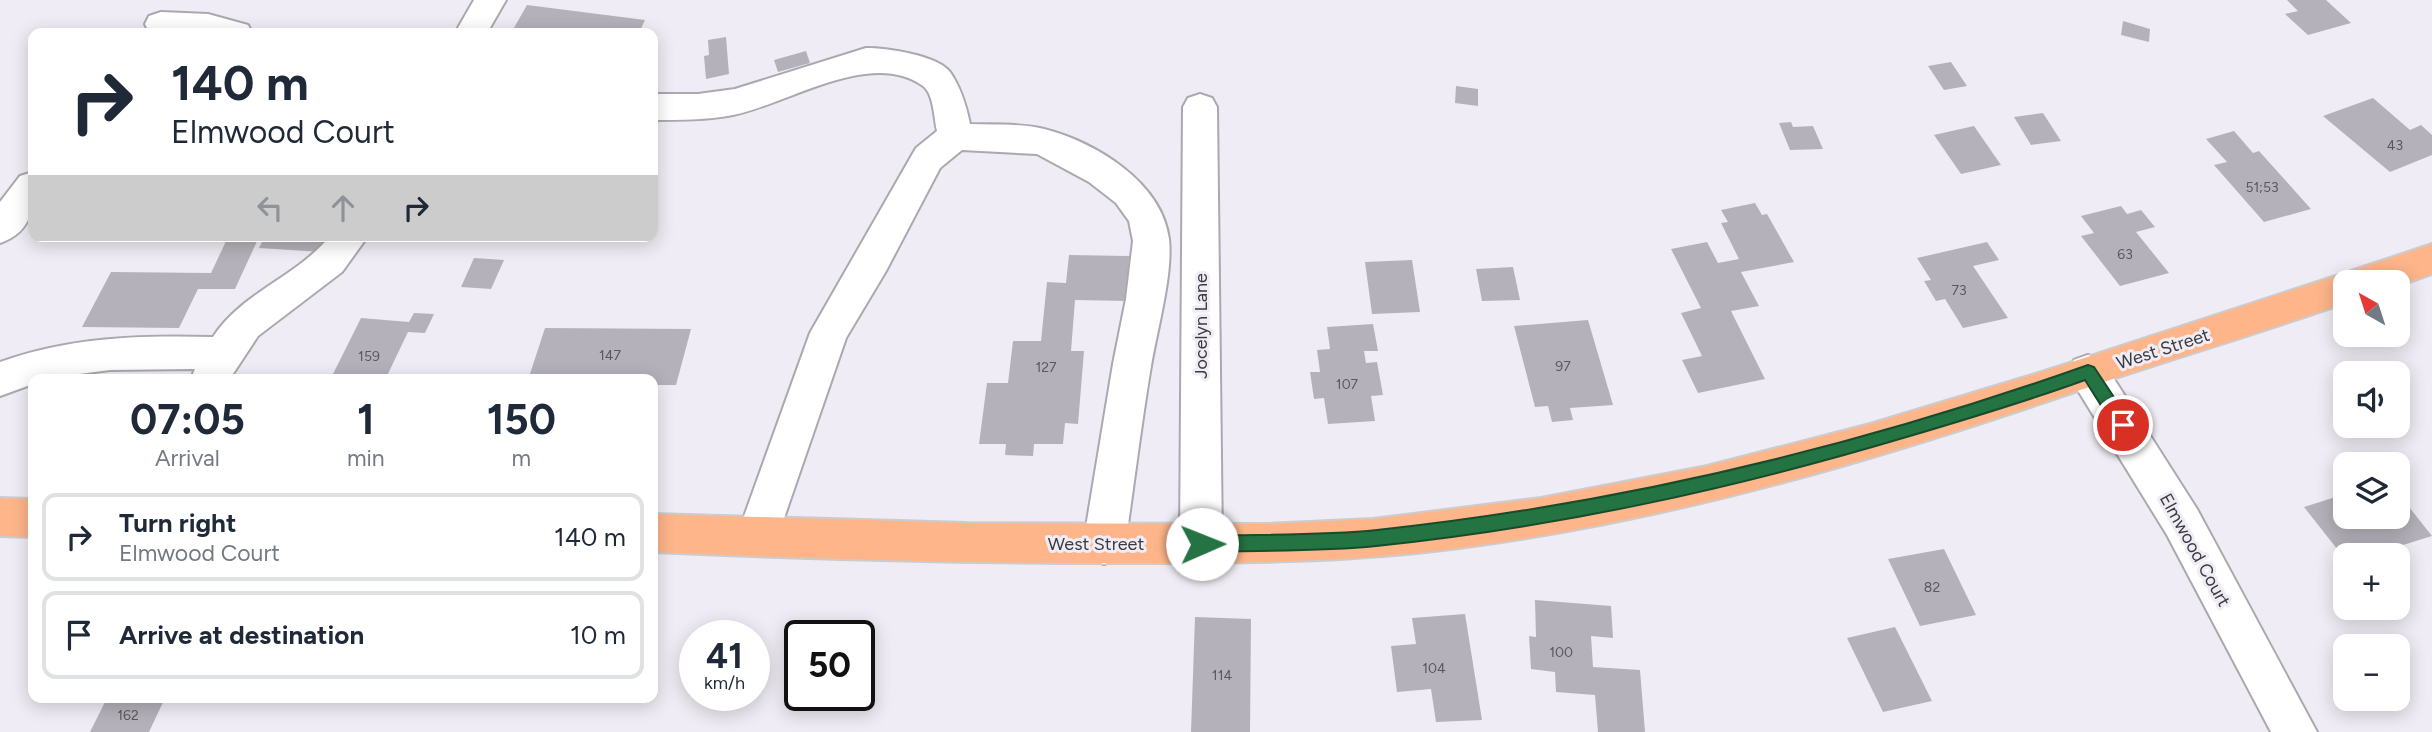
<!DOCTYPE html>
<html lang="en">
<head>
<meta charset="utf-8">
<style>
  body { margin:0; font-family:Figtree,sans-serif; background:#f6f6f7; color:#1f2937; height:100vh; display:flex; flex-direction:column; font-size:26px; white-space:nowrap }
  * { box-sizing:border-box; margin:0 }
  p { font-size:23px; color:#747a83 }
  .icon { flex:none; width:38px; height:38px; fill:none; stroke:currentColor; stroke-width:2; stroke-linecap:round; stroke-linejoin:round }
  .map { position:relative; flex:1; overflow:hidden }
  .panel { position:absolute; left:28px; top:374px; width:630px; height:329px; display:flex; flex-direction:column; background:#fff; border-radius:14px; box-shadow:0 4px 18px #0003 }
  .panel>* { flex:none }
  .hud { position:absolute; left:28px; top:28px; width:630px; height:214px; border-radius:14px; box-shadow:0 4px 18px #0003; background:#fff; color:#1f2937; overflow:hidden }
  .needle { width:46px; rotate:321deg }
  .fabs { position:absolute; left:2333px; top:270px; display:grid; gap:14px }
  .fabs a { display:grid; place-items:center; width:77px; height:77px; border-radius:14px; background:#fff; box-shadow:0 4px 18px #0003; font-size:35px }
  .speed { position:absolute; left:679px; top:620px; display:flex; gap:14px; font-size:35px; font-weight:700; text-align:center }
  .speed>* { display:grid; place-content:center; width:91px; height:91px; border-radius:50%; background:#fff; box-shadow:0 4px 18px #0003; line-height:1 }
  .speed small { font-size:18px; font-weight:400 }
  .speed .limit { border:4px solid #111; border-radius:10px; background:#fff; color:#111 }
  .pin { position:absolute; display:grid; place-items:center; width:60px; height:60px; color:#fff; margin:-30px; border:4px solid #fff; border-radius:50%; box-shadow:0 2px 7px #0007 }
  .me { position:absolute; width:77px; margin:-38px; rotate:89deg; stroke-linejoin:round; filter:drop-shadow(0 0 5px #0008) }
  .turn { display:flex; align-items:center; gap:24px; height:147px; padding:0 28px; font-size:32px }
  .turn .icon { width:91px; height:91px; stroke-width:2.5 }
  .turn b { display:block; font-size:49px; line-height:60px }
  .lanes { display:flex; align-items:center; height:66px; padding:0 28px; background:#0003; justify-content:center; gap:35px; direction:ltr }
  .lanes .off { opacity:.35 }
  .eta { display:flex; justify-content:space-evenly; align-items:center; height:119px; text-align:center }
  .eta b { font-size:42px; font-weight:700; line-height:49px }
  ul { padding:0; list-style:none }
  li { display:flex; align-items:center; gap:21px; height:88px; margin:0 14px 10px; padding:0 14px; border:4px solid #e0e1e3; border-radius:14px }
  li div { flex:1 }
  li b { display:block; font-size:26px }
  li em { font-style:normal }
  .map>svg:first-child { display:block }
  .building { fill:#b5b1ba }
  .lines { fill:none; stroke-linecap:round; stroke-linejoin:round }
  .minor-casing { stroke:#aba8b0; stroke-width:4 }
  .major-casing { stroke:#cccccd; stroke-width:4 }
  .minor { fill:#fff; fill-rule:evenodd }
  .major { fill:#feb58a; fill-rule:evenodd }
  .route { fill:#247343; stroke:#174b2c; stroke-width:2 }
  .labels { text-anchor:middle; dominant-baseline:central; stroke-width:6; stroke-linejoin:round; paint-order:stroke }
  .number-label { font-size:14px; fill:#5a585d }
  .street-label { font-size:18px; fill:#3c3a3e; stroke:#f0ecf5 }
</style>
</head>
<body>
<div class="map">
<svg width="2432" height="732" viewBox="0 0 2432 732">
  <rect width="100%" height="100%" fill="#f0ecf5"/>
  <path class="building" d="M2287,0H2326L2351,23L2308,35L2285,14L2298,11Z
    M527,5L645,20L639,33H511Z
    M2123,21L2150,29L2149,42L2121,35Z
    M726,37L729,74L706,79L704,56L709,55L708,40Z
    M806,51L810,63L778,72L774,60Z
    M1951,62L1967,86L1944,90L1928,66Z
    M1456,86L1478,89V106L1455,103Z
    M2373,98L2410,130L2421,125L2432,135V155L2390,172L2323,116Z
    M2043,113L2061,141L2031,145L2014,117Z
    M1791,122L1793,127L1813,126L1823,149L1790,150L1779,123Z
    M1974,126L2001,165L1961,174L1934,135Z
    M2234,131L2253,153L2259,151L2311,209L2264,222L2214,165L2227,162L2206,139Z
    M1755,203L1762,215L1767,214L1794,262L1741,272L1759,306L1731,311L1765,379L1698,393L1682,360L1702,356L1681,313L1701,308L1671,249L1707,242L1718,263L1739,259L1721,223L1728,222L1721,210Z
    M2121,206L2127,214L2141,210L2155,227L2136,232L2169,273L2120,286L2081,236L2094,233L2081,216Z
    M265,236H330L322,252L259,248Z
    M228,237H259L235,289H198L179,328L82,327L111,272L211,273Z
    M1987,242L1999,260L1973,266L2008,318L1963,328L1945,299L1936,301L1924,281L1931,280L1917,258Z
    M1069,255L1129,256L1127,301L1075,300L1071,351H1084L1078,424L1065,423L1063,444H1034L1033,456L1005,455L1006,444H979L987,383H1008L1013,341H1041L1047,282L1066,283Z
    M474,258L504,260L491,289L461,287Z
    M1412,260L1420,312L1372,314L1365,262Z
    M1513,267L1520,300L1482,301L1476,269Z
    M414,313L434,314L425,333L408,332L385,380H330L361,318L409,322Z
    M1588,320L1613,405L1570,408L1573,420L1552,422L1548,406L1535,407L1514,326Z
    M1373,324L1378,351H1364L1366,363L1377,362L1383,395L1371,396L1375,421L1328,424L1324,398L1314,399L1310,372H1320L1317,350L1330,349L1327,327Z
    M545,328L691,329L676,385H653V380H528Z
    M2398,493L2432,536L2371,555H2345V559L2304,507L2345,494V516H2398Z
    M1944,549L1976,615L1920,626L1888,559Z
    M1535,600L1611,606L1613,638L1591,636L1593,667L1640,670L1645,732H1598L1595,695L1556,692L1555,672L1531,669L1529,636L1536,637Z
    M1465,614L1482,720L1436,722L1431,689L1397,692L1391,646L1416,644L1412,618Z
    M1195,617L1251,619L1250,732H1191Z
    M1895,627L1932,701L1883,712L1847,638Z
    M107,698H165L149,732H90Z"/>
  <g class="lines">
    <g class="minor-casing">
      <path id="minor" d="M474,0H506L487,33H455Z
        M161,12L208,14L248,25L252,33L149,32L145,24L149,16Z
        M866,48C887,48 937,55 950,72C961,88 966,105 970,124C993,125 1021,123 1044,129C1095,142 1162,182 1169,239C1173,274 1157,330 1151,366C1141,425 1134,485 1125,545L1119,559L1104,564L1089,559L1083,545L1113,364L1126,299L1133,241L1129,221L1116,203L1089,182L1037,154L962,150L940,168L886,271L846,338L773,550L758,555L743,550L737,536L810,333L916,148L937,131C934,119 934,94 923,86C871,48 788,104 733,115C707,120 680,120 653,120V94H698L735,89Z
        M1200,94L1212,98L1217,107L1222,544L1216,558L1201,563L1186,558L1180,544L1183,107L1188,98Z
        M33,172C34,203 35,231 0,243V202L20,176Z
        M330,236H368L342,272L258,336L229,380H193L192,376L195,369L110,370L33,380V384L0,396V362C70,337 139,335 213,337C242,292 297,277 330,236Z
        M2088,355L2102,360L2197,509L2317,732H2271L2167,535L2074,384L2069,372L2074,360Z"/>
    </g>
    <g class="major-casing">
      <path id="major" d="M2432,244V274L2398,286V282H2345V303C2260,333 2174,358 2089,387C1884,458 1676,520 1459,548C1347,563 1235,563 1121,563C965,563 809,559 653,552V514L967,523L1264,524L1373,519L1541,498L1707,466L1870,424L2032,375L2345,273L2349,274L2351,271Z
        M0,498L33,499V537L0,536Z"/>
    </g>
    <use href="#minor" class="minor"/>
    <use href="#major" class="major"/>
  </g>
  <path class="route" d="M2088,365L2094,367L2129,420L2131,425L2129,431L2123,433L2117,431L2085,380C2025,402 1964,420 1903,438C1728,490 1558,527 1376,546C1318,552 1259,550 1202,552L1195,550L1193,544L1195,538L1202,536C1259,534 1319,536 1377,530C1620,504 1857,447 2088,365Z"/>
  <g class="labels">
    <g class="number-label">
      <text x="2395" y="145">43</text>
      <text x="2262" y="187">51;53</text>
      <text x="2125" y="254">63</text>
      <text x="1959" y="290">73</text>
      <text x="610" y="355">147</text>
      <text x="369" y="356">159</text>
      <text x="1563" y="366">97</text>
      <text x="1046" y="367">127</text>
      <text x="1347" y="384">107</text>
      <text x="1932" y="587">82</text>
      <text x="1561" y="652">100</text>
      <text x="1434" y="668">104</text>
      <text x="1222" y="675">114</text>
      <text x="128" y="715">162</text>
    </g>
    <g class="street-label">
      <text transform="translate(1201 326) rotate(-90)">Jocelyn Lane</text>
      <text transform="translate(2163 349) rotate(-18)">West Street</text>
      <text x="1096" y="544">West Street</text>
      <text transform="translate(2195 550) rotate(61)">Elmwood Court</text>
    </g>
  </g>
</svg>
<div class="fabs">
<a><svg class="needle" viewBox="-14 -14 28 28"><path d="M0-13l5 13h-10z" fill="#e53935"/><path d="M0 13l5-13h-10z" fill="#747a83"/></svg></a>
<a><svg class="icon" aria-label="sound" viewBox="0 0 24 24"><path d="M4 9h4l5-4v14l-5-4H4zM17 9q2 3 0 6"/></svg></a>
<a><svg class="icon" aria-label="layers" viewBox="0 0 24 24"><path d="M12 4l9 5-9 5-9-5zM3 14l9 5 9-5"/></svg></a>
<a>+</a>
<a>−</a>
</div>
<div class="speed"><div>41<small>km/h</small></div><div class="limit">50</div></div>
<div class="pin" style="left:2123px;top:425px;background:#d93025"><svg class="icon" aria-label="arrive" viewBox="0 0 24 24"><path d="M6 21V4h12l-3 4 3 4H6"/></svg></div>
<svg class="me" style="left:1202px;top:544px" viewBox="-20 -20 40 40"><circle r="19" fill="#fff"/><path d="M0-13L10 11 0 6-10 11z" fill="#247343"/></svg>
<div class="hud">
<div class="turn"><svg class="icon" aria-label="right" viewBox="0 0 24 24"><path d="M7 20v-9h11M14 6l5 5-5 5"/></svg><div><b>140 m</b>Elmwood Court</div></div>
<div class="lanes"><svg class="icon off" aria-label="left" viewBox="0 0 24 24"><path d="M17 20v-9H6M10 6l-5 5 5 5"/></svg><svg class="icon off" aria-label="ahead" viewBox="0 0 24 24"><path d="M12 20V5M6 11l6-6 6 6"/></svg><svg class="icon" aria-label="right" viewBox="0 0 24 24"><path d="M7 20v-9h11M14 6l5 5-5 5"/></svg></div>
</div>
<section class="panel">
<div class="eta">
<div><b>07:05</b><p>Arrival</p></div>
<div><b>1</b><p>min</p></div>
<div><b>150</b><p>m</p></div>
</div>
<ul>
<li><svg class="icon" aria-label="right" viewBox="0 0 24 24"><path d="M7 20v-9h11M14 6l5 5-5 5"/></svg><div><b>Turn right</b><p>Elmwood Court</p></div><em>140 m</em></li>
<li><svg class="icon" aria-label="arrive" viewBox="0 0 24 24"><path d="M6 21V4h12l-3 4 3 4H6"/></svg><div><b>Arrive at destination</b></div><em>10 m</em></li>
</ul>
</section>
</div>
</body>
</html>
